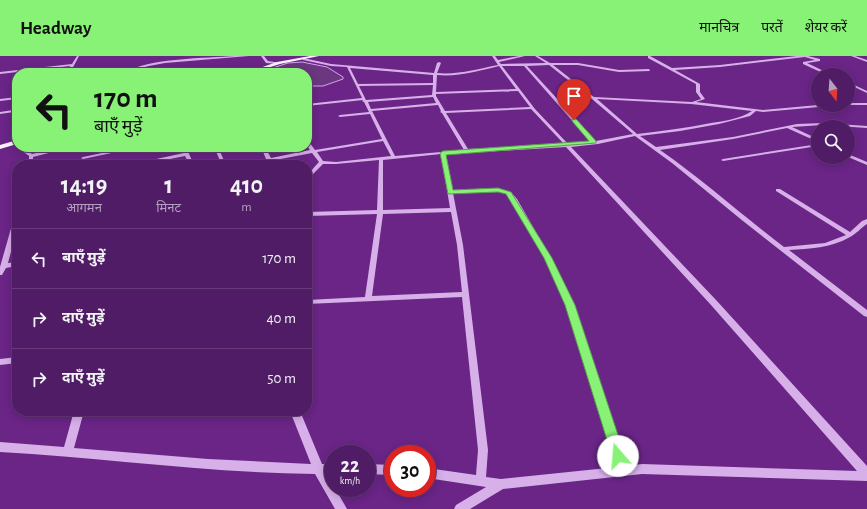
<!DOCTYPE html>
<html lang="hi">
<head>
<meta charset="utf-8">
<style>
  body { margin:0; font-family:"Alegreya Sans","Noto Sans Devanagari",sans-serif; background:#5a296e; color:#f1f3f6; height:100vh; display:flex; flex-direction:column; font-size:15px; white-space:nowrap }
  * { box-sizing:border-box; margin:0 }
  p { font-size:13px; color:#b4a1bf }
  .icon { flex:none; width:22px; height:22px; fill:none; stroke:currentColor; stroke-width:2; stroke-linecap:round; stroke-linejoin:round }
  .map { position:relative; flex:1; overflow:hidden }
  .drawer { position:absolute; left:12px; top:104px; width:300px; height:256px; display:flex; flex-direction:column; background:#501c65; border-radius:16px; box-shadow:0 2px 10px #0003,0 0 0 1px #673a79 }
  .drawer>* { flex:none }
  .hud { position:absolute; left:12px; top:12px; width:300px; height:84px; border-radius:16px; box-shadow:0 2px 10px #0003,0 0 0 1px #673a79; background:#87f275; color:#111; overflow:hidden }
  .needle { width:26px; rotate:163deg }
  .fabs { position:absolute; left:811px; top:12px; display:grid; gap:8px }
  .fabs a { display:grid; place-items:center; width:44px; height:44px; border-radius:50%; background:#501c65; box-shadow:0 2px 10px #0003,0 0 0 1px #673a79; font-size:20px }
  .speed { position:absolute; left:324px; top:389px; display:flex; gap:8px; font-size:20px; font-weight:700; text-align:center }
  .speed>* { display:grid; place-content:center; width:52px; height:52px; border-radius:50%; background:#501c65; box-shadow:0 2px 10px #0003,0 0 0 1px #673a79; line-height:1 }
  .speed small { font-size:10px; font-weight:400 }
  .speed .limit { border:6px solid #d22; background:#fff; color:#111 }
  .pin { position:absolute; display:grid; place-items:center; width:34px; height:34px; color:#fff; margin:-41px -17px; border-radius:50% 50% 50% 0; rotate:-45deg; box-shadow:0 0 4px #0007 }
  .pin .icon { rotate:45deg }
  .me { position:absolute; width:44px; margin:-22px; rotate:342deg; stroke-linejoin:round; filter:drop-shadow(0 0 3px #0008) }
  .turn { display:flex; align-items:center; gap:14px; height:84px; padding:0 16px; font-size:18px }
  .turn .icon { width:52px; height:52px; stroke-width:2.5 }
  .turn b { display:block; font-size:28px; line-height:34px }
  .eta { display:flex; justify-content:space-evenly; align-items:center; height:68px; text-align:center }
  .eta b { font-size:24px; font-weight:700; line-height:28px }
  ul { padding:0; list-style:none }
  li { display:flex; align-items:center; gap:12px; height:60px; padding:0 16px; border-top:1px solid #673a79 }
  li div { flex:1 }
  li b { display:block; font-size:15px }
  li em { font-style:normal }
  header { display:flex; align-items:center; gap:24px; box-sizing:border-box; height:56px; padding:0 20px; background:#87f275; color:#111 }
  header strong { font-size:19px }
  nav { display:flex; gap:22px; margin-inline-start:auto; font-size:14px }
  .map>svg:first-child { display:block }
  .water { fill:#6b3780; stroke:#d3a5e9 }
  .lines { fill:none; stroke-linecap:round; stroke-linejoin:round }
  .minor { fill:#d7b0e9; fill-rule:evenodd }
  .major { fill:#fbf3fe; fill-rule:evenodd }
  .route { fill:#87f275; stroke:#589d4c }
</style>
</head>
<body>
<header>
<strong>Headway</strong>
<nav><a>मानचित्र</a><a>परतें</a><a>शेयर करें</a></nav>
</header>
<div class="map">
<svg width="867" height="453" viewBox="0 0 867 453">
  <rect width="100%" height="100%" fill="#6a2587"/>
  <path class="water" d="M302,6L327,11L343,21V23L323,30H307V17H257L288,7Z"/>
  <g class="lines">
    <path class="minor" d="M77,0H79L70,17H66L70,10L0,18V16L72,8Z
      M235,0H249L165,7L149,10L136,13L129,17H125C146,2 208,2 235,0Z
      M261,0H264L268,5L281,7L279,8L266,7Z
      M492,0H495L498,4L519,0H525L499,6L501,8L546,7L535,0H538L550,7H578L619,14L649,13L650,15L619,16L578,9H553L594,41L692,46L701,43L696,36V28L648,2V0H650L672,12L720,9L797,0H808L820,3V5L807,7L832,19H827L803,8V6L815,4L805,1L720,11L675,14L700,28V36L705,43L696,46L763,54L818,49H832L830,50L763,56L756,55L750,60L719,68L680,75L640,80L656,91L733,81L797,68L823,67L867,70V72L823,69L792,71L818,83V86L787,72L733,83L660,94C703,124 742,159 784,191L825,187L846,179L776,135V133H780L850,176L862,165L867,163V168C861,172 856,178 850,181C831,192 809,193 789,194L867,254V261L864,260L743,165L672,107L635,80L598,88L571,91L717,245L867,410V425L642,418L503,433L470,453H454L456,449L486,431L427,422V412L476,419L478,394L462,241L307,248V244L365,241L377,158L307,160V156L377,154L379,104L336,108H323L313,118L309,128L307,129C307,117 312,114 319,106L312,97L248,109H238L240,108L266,103L261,91H265L271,102L310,94L307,90V86H309L315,94L382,83L370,58L340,61L338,60L340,59L369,56L364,46L362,45L363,44L307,50V48L362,42L347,11L331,10L303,4V2L331,8L434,17L437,7L439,6L441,7L437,17C457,19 478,13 498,9ZM549,9L592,43L633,78L596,85L527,10ZM499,10L516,33L436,36L437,19C458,21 479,15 499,10ZM502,10H524L591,86L568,88L535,53ZM350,12L433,19V27L358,28ZM433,29L432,39L366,44L359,30ZM518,35L530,51L445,55L436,40V38ZM433,41L436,47L371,53L368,46ZM597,43L691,48L752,55C740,63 724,65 711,67C686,72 662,75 637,78ZM438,49L441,55L440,56L442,57L464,94L395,100L372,55ZM531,53L564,88L468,93L446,57ZM383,85L391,100L336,106L323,105L317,96ZM566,91L711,249L857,415L642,408L626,410L574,249L551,202L517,143L511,136L498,132L453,134L446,98ZM441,98L450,152L383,154V104ZM498,136L507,138L512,144L545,202L566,249L617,411L501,423L486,421L488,394L463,189L453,137ZM451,156L457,189L462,236L372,240L383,158Z
      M851,0H855L867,4V6Z
      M848,26L867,35V37L848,28Z
      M17,41V43L0,45V43Z
      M848,47H867V49H848Z
      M13,54L15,55L14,56L0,58V56Z
      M818,88V90L723,105L721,104L723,103Z
      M17,91H22L32,98L64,91H72L33,101V109H29V100Z
      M131,91H140L83,103L81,102L83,101Z
      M182,91H186L194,109H190L185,100L140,109H131L133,108L184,97Z
      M214,91H218L226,109H222Z
      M848,98L867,106V109L848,101Z
      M17,160V173L8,207L17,206V210L6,212L2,219H0V211L14,162Z
      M17,301V307L0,309V303Z
      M74,355H84L74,392L208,403L311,408L290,355H300L322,408H333V418H327L333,428V432H335L347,453H335L315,418C210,417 105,402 0,396V386L64,391Z
      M367,408L393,409V419L367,418Z"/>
    <path class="major" d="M310,0H319L280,8L252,17H245L277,6Z
      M17,84V88L0,93V89Z"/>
  </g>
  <path class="route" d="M572,63H576L596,85V87L446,99L453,134L498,132L511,136L552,202L575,249L625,400L623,404L618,406L614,404L612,400L565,249L544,202L506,138L498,136L448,138L440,97L443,95L589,85L572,65Z"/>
</svg>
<div class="fabs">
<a><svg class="needle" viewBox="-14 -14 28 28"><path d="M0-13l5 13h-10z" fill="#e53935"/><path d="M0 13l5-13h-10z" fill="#b4a1bf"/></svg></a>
<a><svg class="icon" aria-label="search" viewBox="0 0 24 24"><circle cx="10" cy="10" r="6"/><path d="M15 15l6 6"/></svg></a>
</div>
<div class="speed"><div>22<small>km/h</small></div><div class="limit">30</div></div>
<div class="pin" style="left:574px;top:64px;background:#d93025"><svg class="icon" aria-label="arrive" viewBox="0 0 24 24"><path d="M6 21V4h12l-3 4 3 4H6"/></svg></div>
<svg class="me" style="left:618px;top:400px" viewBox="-20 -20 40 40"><circle r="19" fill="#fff"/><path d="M0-13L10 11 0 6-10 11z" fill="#87f275"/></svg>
<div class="hud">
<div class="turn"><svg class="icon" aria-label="left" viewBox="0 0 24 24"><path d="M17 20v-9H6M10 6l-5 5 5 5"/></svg><div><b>170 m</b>बाएँ मुड़ें</div></div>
</div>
<section class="drawer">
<div class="eta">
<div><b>14:19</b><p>आगमन</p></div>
<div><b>1</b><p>मिनट</p></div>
<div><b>410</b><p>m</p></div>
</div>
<ul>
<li><svg class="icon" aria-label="left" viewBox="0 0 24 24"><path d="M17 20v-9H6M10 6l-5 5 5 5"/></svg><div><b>बाएँ मुड़ें</b></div><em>170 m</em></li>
<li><svg class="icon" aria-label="right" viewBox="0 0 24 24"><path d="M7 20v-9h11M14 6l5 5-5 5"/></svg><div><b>दाएँ मुड़ें</b></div><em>40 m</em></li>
<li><svg class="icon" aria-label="right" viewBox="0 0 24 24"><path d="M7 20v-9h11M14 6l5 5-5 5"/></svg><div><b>दाएँ मुड़ें</b></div><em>50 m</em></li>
</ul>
</section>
</div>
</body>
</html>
